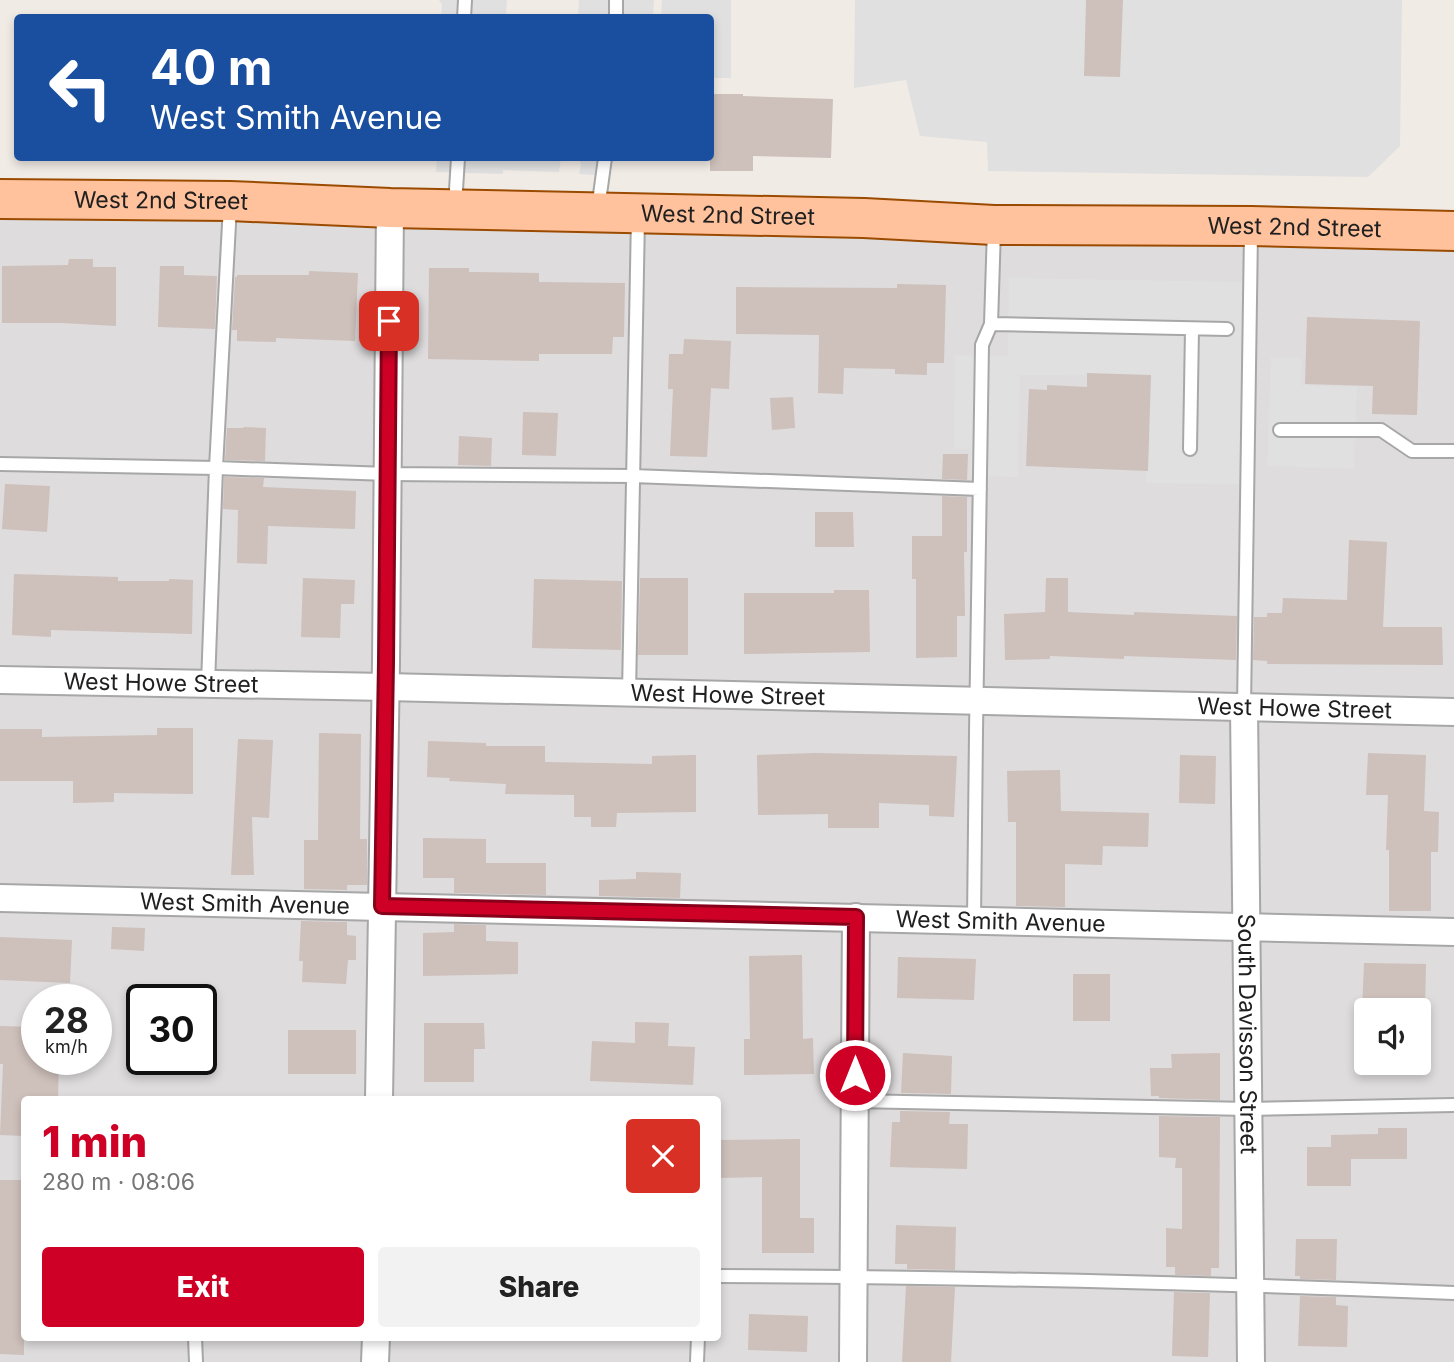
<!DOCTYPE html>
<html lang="en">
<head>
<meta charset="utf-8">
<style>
  body { margin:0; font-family:Inter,sans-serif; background:#f2f2f2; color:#222; height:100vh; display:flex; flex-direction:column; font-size:26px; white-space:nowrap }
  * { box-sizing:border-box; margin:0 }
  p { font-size:23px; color:#767676 }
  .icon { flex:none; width:38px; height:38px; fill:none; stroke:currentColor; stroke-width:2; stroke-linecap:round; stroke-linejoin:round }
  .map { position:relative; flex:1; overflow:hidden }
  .panel { position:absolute; left:21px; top:1096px; width:700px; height:245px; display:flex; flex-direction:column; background:#fff; border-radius:7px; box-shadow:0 4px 10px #0003 }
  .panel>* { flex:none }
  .hud { position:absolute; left:14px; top:14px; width:700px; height:147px; border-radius:7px; box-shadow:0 4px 10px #0003; background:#1a4fa0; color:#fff; overflow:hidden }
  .buttons { position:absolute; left:1354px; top:998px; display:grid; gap:14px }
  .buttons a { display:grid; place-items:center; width:77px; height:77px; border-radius:7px; background:#fff; box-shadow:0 4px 10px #0003; font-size:35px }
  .speed { position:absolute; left:21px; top:984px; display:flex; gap:14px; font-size:35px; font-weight:700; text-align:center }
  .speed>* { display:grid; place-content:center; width:91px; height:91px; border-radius:50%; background:#fff; box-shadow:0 4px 10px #0003; line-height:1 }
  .speed small { font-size:18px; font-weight:400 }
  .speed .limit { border:4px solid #111; border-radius:10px; background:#fff; color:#111 }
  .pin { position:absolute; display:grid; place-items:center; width:60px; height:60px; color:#fff; margin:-30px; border-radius:14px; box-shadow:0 4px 10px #0006 }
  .me { position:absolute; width:77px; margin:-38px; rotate:0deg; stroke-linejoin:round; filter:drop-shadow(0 0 5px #0008) }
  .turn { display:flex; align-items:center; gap:24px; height:147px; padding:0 21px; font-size:32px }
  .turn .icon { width:91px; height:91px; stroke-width:2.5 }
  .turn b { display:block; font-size:49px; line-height:60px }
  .round { display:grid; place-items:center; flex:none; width:74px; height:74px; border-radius:7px; background:#f2f2f2 }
  .overview { display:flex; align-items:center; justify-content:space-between; height:119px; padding:0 21px }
  h1 { font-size:42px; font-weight:800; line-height:52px; color:#cf0026 }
  .button { display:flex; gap:14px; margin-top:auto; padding:14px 21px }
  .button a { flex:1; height:80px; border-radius:7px; background:#cf0026; color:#fff; font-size:28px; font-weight:800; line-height:80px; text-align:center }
  .button a+a { background:#f2f2f2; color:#222 }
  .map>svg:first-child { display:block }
  .residential { fill:#dedcdd; fill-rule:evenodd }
  .parking { fill:#e0e0e0 }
  .building { fill:#cec0bb }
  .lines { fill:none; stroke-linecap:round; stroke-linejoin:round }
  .service-casing { stroke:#a7a7a7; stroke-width:16 }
  .minor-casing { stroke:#a7a7a7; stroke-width:30 }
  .primary-casing { stroke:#9b4b00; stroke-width:42 }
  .service { stroke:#fff; stroke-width:12 }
  .minor { stroke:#fff; stroke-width:26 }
  .primary { stroke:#ffc29c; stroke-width:38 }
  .route-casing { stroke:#870019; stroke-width:18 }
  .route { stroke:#cf0026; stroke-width:12 }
  .labels { text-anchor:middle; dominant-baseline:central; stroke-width:5; stroke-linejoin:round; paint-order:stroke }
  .street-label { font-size:23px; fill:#202020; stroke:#fff }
</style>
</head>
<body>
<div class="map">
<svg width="1454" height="1362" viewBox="0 0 1454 1362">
  <rect width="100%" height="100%" fill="#f1ebe5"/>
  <path class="residential" d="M0,187L1454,224V1362H0ZM37,999H96V1059H37ZM142,999H201V1059H142ZM1367,1010H1419V1062H1367ZM24,1099H718V1337H24Z"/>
  <path class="parking" d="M439,0H507L506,17H441L442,5Z
    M579,0H654L653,17L578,18Z
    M662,0H731V78H711L710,18L661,17Z
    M855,0H1402L1400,146L1368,177L988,171L987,142L920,136L906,80L854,88Z
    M437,158H561L559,172L503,170V174L436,172Z
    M579,158H612L609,165L610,176L579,174L581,165Z
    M1009,278L1243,282L1240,484L1146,483L1148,376L1020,375L1018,477L971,476V449H954L955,355L1008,356Z
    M1271,357L1302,358L1301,385L1357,387L1354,469L1267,466Z"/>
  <path class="building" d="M1086,0H1123L1120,77L1084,76Z
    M710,94H743V96L833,99L831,158L753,156V171H710Z
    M69,259H93V267H116V326L62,323H2V266L68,265Z
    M160,266H184V275L217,276L215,329L158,327Z
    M429,268H469V272L539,273V282L625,283L624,337H613L612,354H539V361L428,359Z
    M309,271L358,273L355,341L276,338V342L237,341V330H232L235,277H237V275H309Z
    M897,284L946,285L944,363H927V375L895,374V369L844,368L843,394L818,393L819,335L736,334V287L897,288Z
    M1307,317L1420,321L1417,415L1372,414L1373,386L1305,384Z
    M684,339L731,341L729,389L711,388L707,457L670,456L673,389H668L669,354H683Z
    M1087,373L1151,375L1148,471L1026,466L1029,389L1047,390V385L1087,387Z
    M793,397L795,428L772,430L770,398Z
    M523,412L558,413L556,456L522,455Z
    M244,427L266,428L265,461L225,460L227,428H243Z
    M459,436L492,438L491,466L458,465Z
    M943,454H968L967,480L942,479Z
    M224,477L264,478L263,487L356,491L355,529L268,526L267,564L237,563L238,510L223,509Z
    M5,484L50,486L47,532L2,529Z
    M942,496L967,497V552H964L965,616H957V657L916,658V579H912V536H942Z
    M815,512H853L854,547H815Z
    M1349,540L1387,542L1383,627H1442L1443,665L1267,664V661L1253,660L1254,617H1267V613H1282L1283,598L1347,600Z
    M14,574L118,577V581H169V579L193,580L192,634L51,630V637L12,635Z
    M303,578L355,580L354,604H341L340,638L301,637Z
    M640,578H688V655H638Z
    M1046,578H1068V612L1134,615V612L1237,616L1236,660L1124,656V659L1050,656V659L1005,660L1004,614L1045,612Z
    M534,579L622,581L621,650L532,648Z
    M834,590H869L870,652L744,654V593H834Z
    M157,728H193V794L114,793V802L73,803V781H0V729H42V737L157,735Z
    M319,733L361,734L360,839H367V885H347V890L304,889V840H318Z
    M238,739L273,740L269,818L252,817L254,875H231Z
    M428,741L486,743V746H545V762L652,764V756L696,755V812L617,813L616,827H591V817H574V795L505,794L506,784L449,781L450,778L427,777Z
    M815,753L957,756L954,817L929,816V805L879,803V828H828V814L758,815L757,755Z
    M1368,753L1426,755L1424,811L1439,812L1438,852H1431V911H1389V850H1386L1388,795H1366Z
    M1180,755L1216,756L1215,804L1179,803Z
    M1060,770L1061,811L1149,813L1148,847L1103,846L1102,865L1065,864V907L1016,906V822H1008L1007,771Z
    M423,838L486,839V863H546V895L454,893V878H423Z
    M636,872L681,873L680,898L599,896V880L636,879Z
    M301,921L347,922V935L356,936V960H348L346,984L302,982L303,961H299Z
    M454,924L486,925V941L518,942V974L423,976V933L454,932Z
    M112,927L145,928L144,951L111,949Z
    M0,937L72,940L70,983L0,980Z
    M802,955L803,1039L813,1038L814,1074L744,1075V1039H750L749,956Z
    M898,957L976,959L974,1000L897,998Z
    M1364,963L1426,964L1425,1010H1362Z
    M1073,974H1110V1021H1073Z
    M635,1022L669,1023L668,1046L695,1047L693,1085L590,1081L592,1041L635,1043Z
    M424,1023H484L485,1049H474V1082H424Z
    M0,1026L37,1027V1059H59L58,1099H24V1136L0,1135L3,1064H0Z
    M288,1030H356V1074H288Z
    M903,1053L952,1056L951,1094L901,1093Z
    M1220,1053V1100L1159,1098V1096H1151L1150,1068H1172L1171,1054Z
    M900,1111L950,1112L949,1124H968L967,1169L890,1167L892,1122H900Z
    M1159,1116L1220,1117L1219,1268H1211V1276L1175,1275V1267H1166V1228L1182,1229V1168H1175L1176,1158L1159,1157Z
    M1378,1128H1407V1159H1351V1186H1307V1147H1331V1135L1378,1134Z
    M800,1139V1218H814V1253H762V1177L719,1178V1140Z
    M0,1180H24V1355L0,1354Z
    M896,1225L956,1227L955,1270L907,1269V1264H895Z
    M1296,1239H1337L1336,1280L1300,1279V1276H1295Z
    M906,1286L955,1287L951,1362H902Z
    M1174,1292L1210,1293L1208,1357L1172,1356Z
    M1300,1296L1336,1297V1305L1348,1306L1347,1347L1298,1346Z
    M749,1314L808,1316L807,1352L748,1350Z"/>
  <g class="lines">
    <g class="service-casing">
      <path id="service" d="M616,0V18
        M464,18L465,0
        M455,206L458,158
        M598,209L605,158
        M991,324L1227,329
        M1280,430H1381L1412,451H1454
        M1190,449L1192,329
        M0,464L216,468L388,474L633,476L980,489
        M208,684L216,468L230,205
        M629,693L638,217
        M1244,707L1251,232
        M974,920L976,732L982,345L991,324L994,229
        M854,1101L1249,1109L1454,1105
        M718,1276C963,1277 1209,1283 1454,1293
        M195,1337L196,1362
        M697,1362L698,1337"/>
    </g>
    <g class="minor-casing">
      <g id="minor">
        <path id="s1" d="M0,680L386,687L1454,712"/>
        <path id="s2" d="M1244,707L1251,1362"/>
        <path id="s3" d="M0,898L1454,932"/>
        <path d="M379,1099L386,662L390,208"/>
        <path d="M375,1362L376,1337"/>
        <path d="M853,1362L856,917"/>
      </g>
    </g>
    <g class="primary-casing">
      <g id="primary">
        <path id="s4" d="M0,199L230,201L390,208L864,218L994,225L1251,226L1454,231"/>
      </g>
    </g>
    <use href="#service" class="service"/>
    <use href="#minor" class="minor"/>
    <use href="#primary" class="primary"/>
  </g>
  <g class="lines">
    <g class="route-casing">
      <path id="route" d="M389,321L386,662L382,906L856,917L855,1075"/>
    </g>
    <use href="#route" class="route"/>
  </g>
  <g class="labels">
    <g class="street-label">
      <text stroke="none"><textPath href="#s4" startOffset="161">West 2nd Street</textPath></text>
      <text stroke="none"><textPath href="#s4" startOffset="728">West 2nd Street</textPath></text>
      <text stroke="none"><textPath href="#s4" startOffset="1295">West 2nd Street</textPath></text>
      <text stroke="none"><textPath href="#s1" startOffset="161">West Howe Street</textPath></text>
      <text stroke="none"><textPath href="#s1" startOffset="728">West Howe Street</textPath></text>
      <text stroke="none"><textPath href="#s1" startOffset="1295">West Howe Street</textPath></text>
      <text stroke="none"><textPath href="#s3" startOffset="245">West Smith Avenue</textPath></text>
      <text stroke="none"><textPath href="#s3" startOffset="1001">West Smith Avenue</textPath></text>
      <text stroke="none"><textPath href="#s2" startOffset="327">South Davisson Street</textPath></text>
    </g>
  </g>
</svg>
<div class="buttons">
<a><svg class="icon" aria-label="sound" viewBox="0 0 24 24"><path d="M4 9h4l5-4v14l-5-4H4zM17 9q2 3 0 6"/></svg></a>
</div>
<div class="speed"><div>28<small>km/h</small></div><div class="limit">30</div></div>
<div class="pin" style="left:389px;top:321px;background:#d93025"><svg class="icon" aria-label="arrive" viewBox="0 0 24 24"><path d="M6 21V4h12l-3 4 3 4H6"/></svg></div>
<svg class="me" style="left:855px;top:1075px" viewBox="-20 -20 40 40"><circle r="17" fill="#cf0026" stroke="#fff" stroke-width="3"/><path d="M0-11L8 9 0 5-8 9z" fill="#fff"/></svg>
<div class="hud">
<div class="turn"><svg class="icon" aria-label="left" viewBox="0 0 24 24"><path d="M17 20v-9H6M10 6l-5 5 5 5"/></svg><div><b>40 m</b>West Smith Avenue</div></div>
</div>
<section class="panel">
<div class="overview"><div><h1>1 min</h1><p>280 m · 08:06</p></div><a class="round" style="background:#d93025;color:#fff"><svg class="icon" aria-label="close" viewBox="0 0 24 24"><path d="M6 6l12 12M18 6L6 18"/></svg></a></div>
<div class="button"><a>Exit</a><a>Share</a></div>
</section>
</div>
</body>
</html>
